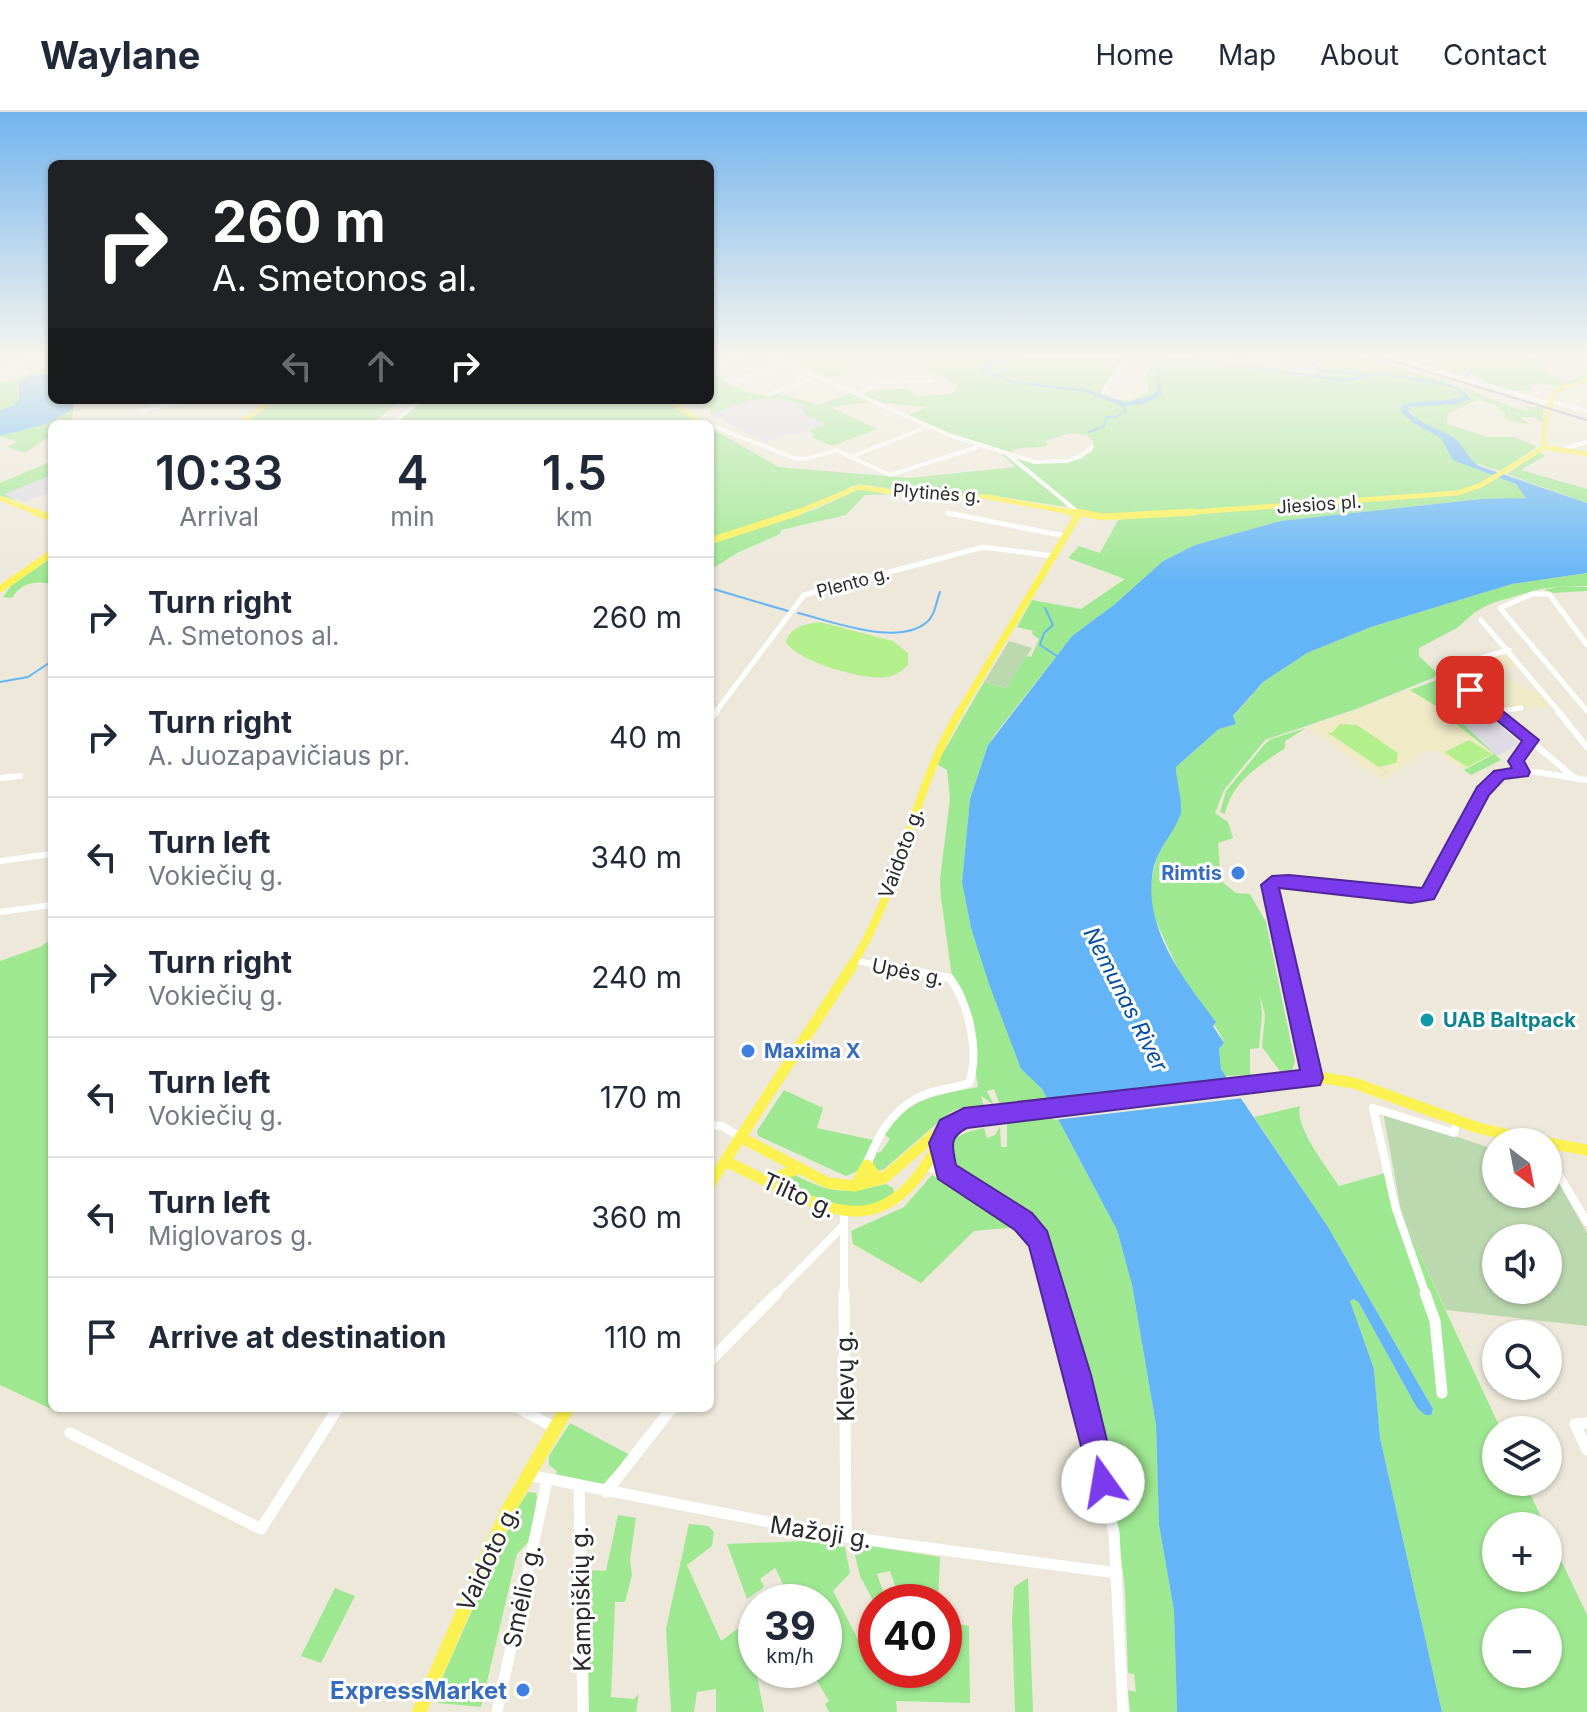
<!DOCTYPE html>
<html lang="en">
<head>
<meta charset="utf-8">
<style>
  body { margin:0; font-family:Inter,sans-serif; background:#f2f2f3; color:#1f2937; height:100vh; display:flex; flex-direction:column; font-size:30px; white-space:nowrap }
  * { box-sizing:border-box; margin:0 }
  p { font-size:26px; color:#747a83 }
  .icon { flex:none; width:44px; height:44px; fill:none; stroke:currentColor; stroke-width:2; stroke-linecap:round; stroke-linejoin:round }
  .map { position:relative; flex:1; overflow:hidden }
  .side { position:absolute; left:48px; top:308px; width:666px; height:992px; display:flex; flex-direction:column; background:#fff; border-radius:12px; box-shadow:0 2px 6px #0004 }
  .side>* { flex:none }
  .guide { position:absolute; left:48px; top:48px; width:666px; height:244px; border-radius:12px; box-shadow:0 2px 6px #0004; background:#202124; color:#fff; overflow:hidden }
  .needle { width:52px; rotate:148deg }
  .fabs { position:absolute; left:1482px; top:1016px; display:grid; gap:16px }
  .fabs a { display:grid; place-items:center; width:80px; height:80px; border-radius:50%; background:#fff; box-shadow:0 2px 6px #0004; font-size:40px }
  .speed { position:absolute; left:738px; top:1472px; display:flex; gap:16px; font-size:40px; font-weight:700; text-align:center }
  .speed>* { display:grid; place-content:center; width:104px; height:104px; border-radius:50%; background:#fff; box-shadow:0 2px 6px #0004; line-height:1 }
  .speed small { font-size:20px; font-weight:400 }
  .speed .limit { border:12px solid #d22; background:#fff; color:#111 }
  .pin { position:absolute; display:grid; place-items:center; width:68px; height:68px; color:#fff; margin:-34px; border-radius:16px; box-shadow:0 4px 12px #0006 }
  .me { position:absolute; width:88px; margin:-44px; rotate:347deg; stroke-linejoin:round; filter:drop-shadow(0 0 6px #0008) }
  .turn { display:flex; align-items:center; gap:28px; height:168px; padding:0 32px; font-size:36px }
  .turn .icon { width:104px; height:104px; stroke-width:2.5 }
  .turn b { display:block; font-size:56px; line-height:68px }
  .lanes { display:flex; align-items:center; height:76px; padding:0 32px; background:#0003; justify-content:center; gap:40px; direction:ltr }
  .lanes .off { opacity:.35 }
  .eta { display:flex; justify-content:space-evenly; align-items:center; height:136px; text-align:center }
  .eta b { font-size:48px; font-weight:600; line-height:56px }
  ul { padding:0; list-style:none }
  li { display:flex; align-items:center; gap:24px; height:120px; padding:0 32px; border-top:2px solid #e0e1e3 }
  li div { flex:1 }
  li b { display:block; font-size:30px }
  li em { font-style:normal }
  header { display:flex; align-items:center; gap:48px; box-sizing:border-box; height:112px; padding:0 40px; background:#fff; border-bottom:2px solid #e0e1e3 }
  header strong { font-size:38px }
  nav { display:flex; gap:44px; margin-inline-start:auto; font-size:28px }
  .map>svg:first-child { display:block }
  .industrial { fill:#dfdbe4 }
  .education { fill:#f0eac7 }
  .green { fill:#9fe892; fill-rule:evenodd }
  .cemetery { fill:#bcd8af; fill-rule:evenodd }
  .pitch { fill:#b3f08c }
  .water { fill:#64b5f7 }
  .pier { fill:#ede8da }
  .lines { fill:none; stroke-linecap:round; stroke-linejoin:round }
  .stream { stroke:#64b5f7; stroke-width:2 }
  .minor-far4 { stroke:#fff; stroke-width:4 }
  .minor-far3 { stroke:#fff; stroke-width:5 }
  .minor-far2 { stroke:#fff; stroke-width:6 }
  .minor-far1 { stroke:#fff; stroke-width:8 }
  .minor { stroke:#fff; stroke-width:11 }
  .major-far4 { stroke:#fbf251; stroke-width:5 }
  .major-far3 { stroke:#fbf251; stroke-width:7 }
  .major-far2 { stroke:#fbf251; stroke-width:8 }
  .major-far1 { stroke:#fbf251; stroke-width:11 }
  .major { stroke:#fbf251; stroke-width:14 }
  .rail { stroke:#9d9cb5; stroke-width:2 }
  .route { fill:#7c3aed; stroke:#51269a; stroke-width:2 }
  .shop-dot { fill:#3f7fe0; stroke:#fff; stroke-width:3 }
  .culture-dot { fill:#0f9aa8; stroke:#fff; stroke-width:3 }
  .labels { text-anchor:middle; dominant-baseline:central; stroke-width:6; stroke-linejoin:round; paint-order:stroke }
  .far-street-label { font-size:18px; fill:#292929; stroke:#fff }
  .street-label { font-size:20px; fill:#292929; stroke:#fff }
  .shop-label { font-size:20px; font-weight:bold; fill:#366cbe; stroke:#fff; text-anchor:end }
  .culture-label { font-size:20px; font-weight:bold; fill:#0d838f; stroke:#fff; text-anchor:start }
  .water-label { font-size:22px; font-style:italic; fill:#044fa3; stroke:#fff }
  .near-street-label { font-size:24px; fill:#292929; stroke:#fff }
  .near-shop-label { font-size:24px; font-weight:bold; fill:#366cbe; stroke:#fff; text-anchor:end }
</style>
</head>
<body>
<header>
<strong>Waylane</strong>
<nav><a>Home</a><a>Map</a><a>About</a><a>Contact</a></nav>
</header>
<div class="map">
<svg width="1587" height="1600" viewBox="0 0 1587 1600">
  <rect width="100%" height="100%" fill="#ede8da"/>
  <path class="industrial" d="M776,286L802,292L826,313L793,324L787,322L766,331L711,302L741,289Z
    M52,363V379L25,390L3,382Z
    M1488,603L1520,631L1497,644L1458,608Z"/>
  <path class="education" d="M1509,540L1519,553L1503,560V563L1533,580L1542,581L1553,595L1495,598L1452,562Z
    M1410,578L1458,608L1501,648L1471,663L1435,638L1422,641L1384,669L1307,616Z"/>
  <path class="green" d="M783,245H855L841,257L848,261L831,266Z
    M909,245H999L982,256L1011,270L986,256L1005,245L1123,246L1102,279C1115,292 1137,292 1149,277L1145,265L1152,255V248C1197,242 1246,249 1292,259L1291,263L1313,265L1316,256L1305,245H1364L1447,270L1444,271L1466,282L1462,288L1449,292L1470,286L1468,281L1455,273C1480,280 1501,293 1527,299L1529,297L1525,294L1543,296V310L1532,305H1519L1531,313L1505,307V301L1493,292L1477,288L1448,301L1447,312L1488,325H1515L1537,335L1500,359L1471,350L1456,327L1421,311L1407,296L1445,291L1410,292L1403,297L1420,314L1452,330L1468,352L1510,366L1541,381L1570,387L1587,398V402H1556L1547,399L1540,381L1526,387H1481L1280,409L1195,433L1163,449L1115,492L1072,524L996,621L988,633L970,687L962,770L971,816L1021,957L1042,977L1117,1118L1132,1173L1156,1313L1159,1413L1174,1499L1177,1600H1130L1128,1578L1136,1580L1134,1562L1128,1561L1125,1478L1116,1403L1072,1221L1044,1126L1047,1123C1041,1113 1035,1107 1025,1100C999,1081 896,1034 984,1016L987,1026L995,1023L1000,1014L1001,1035H1007V1013L994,977L987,979L994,993L981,984L984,994L960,996L949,1001L884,1057L878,1059L871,1055L877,1040L880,1041L890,1027L884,1022C902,986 944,982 978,975L963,879L952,865L941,786L940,768L950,687L947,658L938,653L940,646L984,570L1006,576L1026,544L1031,545L1039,527L1032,522L1033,519L1017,515L1032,488L1081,497L1125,467L1068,446L1079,434L1100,441L1118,408L1145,404L1098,403L1072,396L1049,374L1008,342L1053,380L1067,395L988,383L921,382L866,373L852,374L825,389L710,426V316L779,355L909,366L1015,355L998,338L974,333L904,305L927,295L874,290L864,283L865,280L909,276L914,282L910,285L952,282L958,274ZM1070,321L1087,323L1093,329L1092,340C1066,349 1034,360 1011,339C1024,333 1035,338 1048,333L1045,329Z
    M1393,245H1531L1542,250L1546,260L1569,269L1584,263L1586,250L1587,267L1557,275L1540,271L1531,274L1530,279C1521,276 1517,279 1509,279C1494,279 1482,267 1472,261L1458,263Z
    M52,252V262L30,264L19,271L20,288L14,293L0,298V269L11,270Z
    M710,262C730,271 756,290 776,281L819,293L853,280L870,290L830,295L877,317L832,334L812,325L815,323L809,319L825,312L805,302L802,292C766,281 745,289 711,302L710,297L697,288H710Z
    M277,288H400L372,312H242Z
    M423,288H665L692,307L694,312H393Z
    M75,290L71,310L52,312V323L25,341L7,335L17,330L0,324L46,312L73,297Z
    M1539,340L1545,344L1521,358L1587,377V391L1507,362Z
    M52,349V363L4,382L18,388L0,384V371Z
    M862,376L896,382L865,383L846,403L781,418L780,422L739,440L710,458V431L816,397Z
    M52,445V472C34,468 21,471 12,486L3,485L11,474Z
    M1587,461V474L1561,475H1587V479L1553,481L1544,478L1559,475L1540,477L1492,491L1475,500L1457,516L1419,536V544L1436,560L1435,565L1359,596L1265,628L1224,678L1215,701L1228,710L1233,726L1218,731L1221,769L1236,781L1250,782L1266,810L1295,950L1292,958L1280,959L1262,935L1265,903L1260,883L1262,902L1259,936L1250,937V963L1225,964L1221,957L1219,937L1224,931L1220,922L1177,855L1153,803L1149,782L1155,752L1163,729L1180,704L1176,655L1219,617L1236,612L1233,605L1263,570L1307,541L1371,515L1512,472Z
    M1445,565L1511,613L1503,615L1488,603L1459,608L1501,648L1471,663L1464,658L1494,642L1455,611L1457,607L1410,578Z
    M1306,616L1285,629V636C1258,655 1233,668 1225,702L1220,700L1226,679L1264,633L1271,627Z
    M52,827V1296H64L60,1301L0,1273V849L40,835Z
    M784,978L823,996L817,1016L873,1028L858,1059L846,1064L758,1024L757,1019Z
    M1300,994C1294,1014 1327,1056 1339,1074L1392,1059L1402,1104L1501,1318H1496V1370H1525L1545,1414H1496V1466H1548V1421L1587,1503V1600H1442L1380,1326L1374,1257L1350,1189L1354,1186L1359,1191L1417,1296L1433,1297L1328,1115L1254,1005ZM1496,1510H1548V1562H1496Z
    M795,1063C831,1082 846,1082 886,1072L893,1076L894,1081L873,1094L842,1096L790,1074L788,1064Z
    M932,1063L1019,1115L974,1119L921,1171L853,1132L851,1119L904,1095Z
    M570,1311L630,1343L603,1372L556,1362L557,1359L549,1353V1344Z
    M528,1380L536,1381L537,1385L531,1427L517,1442L481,1595L438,1591L436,1580L517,1397Z
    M618,1403L636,1406L630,1448L632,1463L625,1490H615L611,1585L634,1587L639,1582L636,1600H589L587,1458L606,1459Z
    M689,1412L708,1414L714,1420L712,1434L687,1453L721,1529L737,1517L748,1518L764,1600H716V1577L697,1580L694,1600H671L666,1517Z
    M807,1429L845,1435L850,1461L833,1479L865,1541L876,1532V1558H879V1564L904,1569L922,1558H944V1543L948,1539L944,1532V1509L969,1514L970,1591L896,1589L897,1600H829L825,1592L829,1589L814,1564L817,1558H824V1490H792L775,1456L760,1467L764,1475L747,1487L727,1432Z
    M852,1431L940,1445L938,1490H921L914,1477L900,1488L890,1459L877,1462L887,1490H876V1494L860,1464Z
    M1028,1466L1033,1600H1015L1012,1507L1014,1475Z
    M335,1476L355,1484L321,1551L301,1544Z"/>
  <path class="cemetery" d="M1009,529L1032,536L1006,576L984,570Z
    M1383,1000L1496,1038V1082H1548V1052L1587,1121V1214L1446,1198L1402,1104ZM1496,1126H1548V1178H1496Z"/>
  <path class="pitch" d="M820,510L893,529L908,541V553C901,560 895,564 886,565C865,569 796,549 786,530C791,514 806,512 820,510Z
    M1340,612L1357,613L1398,641L1396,651L1380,655L1389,662L1327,620L1332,621Z
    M1469,628L1492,642L1467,655L1444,640Z"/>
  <path class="water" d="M997,245H1005L986,257L1012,269L1084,277L1126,291L1153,283L1157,279V257L1174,251H1227L1335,266H1354L1365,261C1388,264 1461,264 1470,287L1457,292L1408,295L1409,300C1427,316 1438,315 1454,326C1464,332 1467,347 1479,354L1587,391V461L1512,472L1371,515L1307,541L1263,570L1233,604L1236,612L1219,617L1176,655C1176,668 1184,695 1180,704C1173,722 1159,735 1154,754C1140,813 1183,866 1216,910L1213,914L1224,931L1219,937L1221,957L1328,1115L1433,1297L1431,1303H1425L1417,1296L1359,1191L1354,1187L1350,1189L1374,1257L1380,1326L1442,1600H1177L1174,1499L1159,1413L1156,1313L1132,1173L1117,1118L1042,977L1021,957L989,872L971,816L962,770L970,687L988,633L1072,524L1115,492L1163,449L1195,433L1280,409L1481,387L1526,386L1516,372L1453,348L1441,326L1413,311L1401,299L1402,293C1422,287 1444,292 1464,284L1457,277L1447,274C1433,271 1379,260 1368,264C1357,267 1351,269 1338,269C1294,265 1200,240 1162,256L1159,262L1162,283L1143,292L1122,294L1086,280L1012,271L980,258L978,255Z
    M52,262V288H74L73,297L46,312L0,324V298L14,293L19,288V271L30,264Z"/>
  <path class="pier" d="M1231,966L1243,986L1054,1008L1042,987Z"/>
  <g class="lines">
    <path class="stream" d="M1306,245L1322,259L1363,262
      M1466,263L1471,259
      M459,312H499
      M1089,320L1103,315L1107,305H1117L1126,299L1124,292
      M710,476L788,499
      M1045,496L1053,513L1044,521L1040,533L1057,544
      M798,501C831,509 900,536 928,509C936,502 936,489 940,480
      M0,570L28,565L52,549"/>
    <path class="minor-far4" d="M773,245L949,323L1035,350L1066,349L1081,344L1092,335
      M1194,245L1235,249L1275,248L1274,245
      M1392,245L1550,292
      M710,255L740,245
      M2,259L34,245
      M735,269L788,250
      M1103,280L1127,245
      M859,282L879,270L933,269
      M768,283L821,263
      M1550,289L1587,299
      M140,299L190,288
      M399,306L421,288
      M710,313L794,346L806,347L836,338L890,363L977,335
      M1564,337L1587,330
      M1006,341L1078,400
      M850,345L925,316
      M948,401L951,402"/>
    <path class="minor-far3" d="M948,401L1065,424
      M1481,508L1560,601
      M1587,533L1549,482H1532L1500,496L1587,599
      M1484,545L1509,538
      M1445,561L1498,601
      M1445,561L1473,550
      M1495,600L1521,596
      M715,601L804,483L983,435L1053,444"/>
    <path class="minor-far2" d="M1495,599L1576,667
      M1558,599L1587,635
      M1495,600L1501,599
      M710,608L717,599
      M1522,660L1516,649L1531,628
      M0,666L20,664
      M0,749L52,742
      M0,800L52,793
      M856,849L896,856
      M1289,856L1270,773L1289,769L1425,784C1439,759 1478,674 1500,662C1516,653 1568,666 1587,668"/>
    <path class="minor-far1" d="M1288,854L1313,966
      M710,1013L722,1014L740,1025
      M940,1031L946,1059
      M1548,1045L1587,1110
      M867,1053C877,1023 895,994 926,982C940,977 955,976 969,971C980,940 969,892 950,866L885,854
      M924,1056C944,1050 1029,1109 1039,1128C1047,1144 1050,1166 1055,1183
      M844,1103V1183
      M775,1183L843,1114
      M1426,1183L1396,1097L1373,996L1454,1021L1457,1008"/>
    <path class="minor" d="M844,1181L846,1425
      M1054,1181L1078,1263L1114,1421L1123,1600
      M1425,1181L1435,1209L1442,1281
      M710,1249L777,1181
      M519,1296L555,1316
      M1587,1311L1575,1312L1587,1338
      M70,1321L261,1417L338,1296
      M528,1363L846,1425L1117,1461
      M579,1375L583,1600
      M606,1380L672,1296
      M497,1600L547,1369"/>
    <path class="major-far4" d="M668,288L694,305L696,312
      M239,312L273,288
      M1544,334L1545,310L1554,279L1587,268
      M1549,336L1587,342
      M0,386L41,402
      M793,402L859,375L918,384L988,385L1076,401
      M1077,402H1086
      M1166,402L1458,381L1481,373L1543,336"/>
    <path class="major-far3" d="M35,400L52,406
      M1068,400L1076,401
      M1077,403L1078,400L1102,405L1194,400
      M710,429L799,400
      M0,477L52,441
      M959,601L1078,403"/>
    <path class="major-far2" d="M850,856C901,778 912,679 960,599"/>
    <path class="major-far1" d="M740,1025L828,1071L855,1074L884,1066L933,1024L964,1006L1324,966L1354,971L1478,1016L1540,1030
      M1548,1031L1587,1038
      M725,1049C827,1097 885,1146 947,1015
      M710,1072L852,854
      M855,1074L867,1053L879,1068
      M785,1077L782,1063L799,1056"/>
    <path class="major" d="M419,1600L507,1400L567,1296"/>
    <path class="rail" d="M1379,245L1587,308"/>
  </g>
  <linearGradient id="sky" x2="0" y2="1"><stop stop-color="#73b4ee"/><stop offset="0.52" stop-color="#f7f5ee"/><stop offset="1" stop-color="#f7f5ee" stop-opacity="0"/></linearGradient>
  <rect width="1587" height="469" fill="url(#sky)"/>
  <path class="route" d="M1470,573L1539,628L1524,649L1530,660L1528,664L1504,667L1489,683L1434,787L1411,791L1279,776L1323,966L1320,973L967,1016C949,1025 952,1034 956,1053L1032,1101L1047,1119L1091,1263L1117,1370L1113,1380L1103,1384L1093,1380L1029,1134L1015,1118L938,1067L929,1031L940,1008L964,996L1300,958L1261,773L1272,764L1289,763L1422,776L1477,675L1494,659L1512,656L1508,649L1522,629L1464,581V575Z"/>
  <g class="shop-dot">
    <circle cx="1238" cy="761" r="8"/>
    <circle cx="748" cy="939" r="8"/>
    <circle cx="523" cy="1578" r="8"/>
  </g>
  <circle class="culture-dot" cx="1427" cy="908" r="8"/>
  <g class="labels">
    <g class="far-street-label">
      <text transform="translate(937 381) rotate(4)">Plytinės g.</text>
      <text transform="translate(1319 392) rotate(-4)">Jiesios pl.</text>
      <text transform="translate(853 470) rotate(-15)">Plento g.</text>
    </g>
    <g class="street-label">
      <text transform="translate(901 741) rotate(-70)">Vaidoto g.</text>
      <text transform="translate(908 860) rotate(11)">Upės g.</text>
    </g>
    <g class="shop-label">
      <text x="1222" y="761">Rimtis</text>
      <text x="764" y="939" text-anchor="start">Maxima X</text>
    </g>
    <g class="culture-label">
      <text x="1443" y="908">UAB Baltpack</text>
    </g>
    <g class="water-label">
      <text transform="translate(1126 887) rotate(63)">Nemunas River</text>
    </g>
    <g class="near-street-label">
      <text transform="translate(799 1083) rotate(24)">Tilto g.</text>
      <text transform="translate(845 1264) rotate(-91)">Klevų g.</text>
      <text transform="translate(821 1420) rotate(9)">Mažoji g.</text>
      <text transform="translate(488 1446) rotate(-65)">Vaidoto g.</text>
      <text transform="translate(522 1484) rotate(-78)">Smėlio g.</text>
      <text transform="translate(581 1487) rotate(-91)">Kampiškių g.</text>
    </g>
    <g class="near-shop-label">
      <text x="507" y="1578">ExpressMarket</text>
    </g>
  </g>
</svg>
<div class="fabs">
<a><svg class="needle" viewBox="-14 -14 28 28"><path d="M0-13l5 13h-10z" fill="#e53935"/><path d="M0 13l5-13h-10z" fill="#747a83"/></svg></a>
<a><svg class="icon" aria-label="sound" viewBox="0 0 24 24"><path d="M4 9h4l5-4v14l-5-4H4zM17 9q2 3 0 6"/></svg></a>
<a><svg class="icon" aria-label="search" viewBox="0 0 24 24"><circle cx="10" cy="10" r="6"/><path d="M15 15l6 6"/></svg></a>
<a><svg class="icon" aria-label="layers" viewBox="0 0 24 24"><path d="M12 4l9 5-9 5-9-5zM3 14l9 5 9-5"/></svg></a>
<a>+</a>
<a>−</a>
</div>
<div class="speed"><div>39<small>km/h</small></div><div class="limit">40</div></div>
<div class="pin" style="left:1470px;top:578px;background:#d93025"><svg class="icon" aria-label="arrive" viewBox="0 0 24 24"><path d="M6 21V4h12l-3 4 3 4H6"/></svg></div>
<svg class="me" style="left:1103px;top:1370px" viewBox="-20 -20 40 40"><circle r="19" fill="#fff"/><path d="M0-13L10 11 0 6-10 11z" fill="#7c3aed"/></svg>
<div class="guide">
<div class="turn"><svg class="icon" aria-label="right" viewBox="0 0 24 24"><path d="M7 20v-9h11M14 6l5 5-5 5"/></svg><div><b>260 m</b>A. Smetonos al.</div></div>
<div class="lanes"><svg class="icon off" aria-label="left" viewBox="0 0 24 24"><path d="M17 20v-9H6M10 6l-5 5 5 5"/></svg><svg class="icon off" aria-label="ahead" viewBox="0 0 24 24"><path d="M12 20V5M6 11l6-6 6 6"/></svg><svg class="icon" aria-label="right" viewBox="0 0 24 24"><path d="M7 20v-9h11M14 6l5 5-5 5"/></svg></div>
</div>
<section class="side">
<div class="eta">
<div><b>10:33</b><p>Arrival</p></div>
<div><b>4</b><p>min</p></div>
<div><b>1.5</b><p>km</p></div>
</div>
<ul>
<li><svg class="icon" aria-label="right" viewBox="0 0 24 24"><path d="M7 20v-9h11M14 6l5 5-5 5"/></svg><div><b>Turn right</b><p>A. Smetonos al.</p></div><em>260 m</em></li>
<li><svg class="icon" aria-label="right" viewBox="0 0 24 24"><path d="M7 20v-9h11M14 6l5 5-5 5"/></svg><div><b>Turn right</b><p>A. Juozapavičiaus pr.</p></div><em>40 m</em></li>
<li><svg class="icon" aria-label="left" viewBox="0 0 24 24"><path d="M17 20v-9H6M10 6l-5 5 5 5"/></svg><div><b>Turn left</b><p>Vokiečių g.</p></div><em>340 m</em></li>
<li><svg class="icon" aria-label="right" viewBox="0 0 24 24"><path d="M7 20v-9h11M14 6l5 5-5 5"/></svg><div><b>Turn right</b><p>Vokiečių g.</p></div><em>240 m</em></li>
<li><svg class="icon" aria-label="left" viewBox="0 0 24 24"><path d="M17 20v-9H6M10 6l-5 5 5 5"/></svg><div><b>Turn left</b><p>Vokiečių g.</p></div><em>170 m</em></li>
<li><svg class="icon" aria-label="left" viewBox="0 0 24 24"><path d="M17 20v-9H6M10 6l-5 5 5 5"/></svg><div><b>Turn left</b><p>Miglovaros g.</p></div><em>360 m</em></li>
<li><svg class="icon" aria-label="arrive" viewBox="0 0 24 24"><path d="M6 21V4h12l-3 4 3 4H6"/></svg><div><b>Arrive at destination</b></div><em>110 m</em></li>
</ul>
</section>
</div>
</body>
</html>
